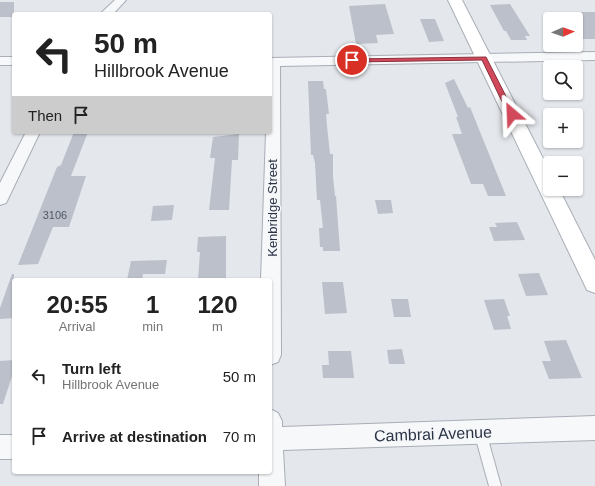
<!DOCTYPE html>
<html lang="en">
<head>
<meta charset="utf-8">
<style>
  body { margin:0; font-family:Arial,sans-serif; background:#f2f2f2; color:#222; height:100vh; display:flex; flex-direction:column; font-size:15px; white-space:nowrap }
  * { box-sizing:border-box; margin:0 }
  p { font-size:13px; color:#767676 }
  .icon { flex:none; width:22px; height:22px; fill:none; stroke:currentColor; stroke-width:2; stroke-linecap:round; stroke-linejoin:round }
  .map { position:relative; flex:1; overflow:hidden }
  .sheet { position:absolute; left:12px; top:278px; width:260px; height:196px; display:flex; flex-direction:column; background:#fff; border-radius:4px; box-shadow:0 1px 3px #0004 }
  .sheet>* { flex:none }
  .guide { position:absolute; left:12px; top:12px; width:260px; height:122px; border-radius:4px; box-shadow:0 1px 3px #0004; background:#fff; color:#222; overflow:hidden }
  .needle { width:26px; rotate:88deg }
  .controls { position:absolute; left:543px; top:12px; display:grid; gap:8px }
  .controls a { display:grid; place-items:center; width:40px; height:40px; border-radius:4px; background:#fff; box-shadow:0 1px 3px #0004; font-size:20px }
  .pin { position:absolute; display:grid; place-items:center; width:34px; height:34px; color:#fff; margin:-17px; border:2px solid #fff; border-radius:50%; box-shadow:0 1px 4px #0007 }
  .me { position:absolute; width:44px; margin:-22px; rotate:334deg; stroke-linejoin:round; filter:drop-shadow(0 0 3px #0008) }
  .turn { display:flex; align-items:center; gap:14px; height:84px; padding:0 16px; font-size:18px }
  .turn .icon { width:52px; height:52px; stroke-width:2.5 }
  .turn b { display:block; font-size:28px; line-height:34px }
  .then { display:flex; align-items:center; height:38px; padding:0 16px; background:#0003; gap:8px; font-size:15px }
  .eta { display:flex; justify-content:space-evenly; align-items:center; height:68px; text-align:center }
  .eta b { font-size:24px; font-weight:600; line-height:28px }
  ul { padding:0; list-style:none }
  li { display:flex; align-items:center; gap:12px; height:60px; padding:0 16px }
  li div { flex:1 }
  li b { display:block; font-size:15px }
  li em { font-style:normal }
  .map>svg:first-child { display:block }
  .building { fill:#bbc0ca }
  .lines { fill:none; stroke-linecap:round; stroke-linejoin:round }
  .lane-casing { stroke:#a9aeb7; stroke-width:2 }
  .street-casing { stroke:#a9aeb7; stroke-width:2 }
  .secondary-casing { stroke:#a9aeb7; stroke-width:2 }
  .lane { fill:#f7f8fa; fill-rule:evenodd }
  .street { fill:#f7f8fa; fill-rule:evenodd }
  .secondary { fill:#fff; fill-rule:evenodd }
  .route { fill:#d1495b; stroke:#882f3b }
  .labels { text-anchor:middle; dominant-baseline:central; stroke-width:3; stroke-linejoin:round; paint-order:stroke }
  .number-label { font-size:11px; fill:#4f5766 }
  .street-label { font-size:13px; fill:#2b3445; stroke:#f4f6f9 }
  .near-street-label { font-size:16px; fill:#2b3445; stroke:#f4f6f9 }
</style>
</head>
<body>
<div class="map">
<svg width="595" height="486" viewBox="0 0 595 486">
  <rect width="100%" height="100%" fill="#e4e7ec"/>
  <path class="building" d="M0,2H14V17H0Z
    M385,4L394,34L376,35L378,43L356,44L349,6Z
    M510,4L530,36H525L527,40H511L506,31H504L490,5Z
    M576,12H595V39H576Z
    M420,19H435L444,41L429,42Z
    M454,79L468,108L470,107L506,196H488L483,184H471L452,134H462L456,117H458L445,83Z
    M308,81H323L324,89H326L329,114H326L327,126L330,154H333V176L335,196H336L340,251H323V247H320L319,228H323L320,200H317L315,163L313,155H311Z
    M74,132H88L71,176H86L69,227H53L38,264L18,265L57,167L61,165Z
    M239,134L238,160H232L229,210H209L215,158H210L213,137Z
    M375,200H391L393,213L378,214Z
    M174,205L172,220L151,221L153,206Z
    M517,222L525,240L494,241L489,227H497L495,223Z
    M226,236V280H198L200,252H197L198,237Z
    M167,260L165,274H143L142,280H127L131,261Z
    M539,273L548,295L526,296L518,274Z
    M12,274H14V318L0,319V308Z
    M322,282H343L347,313L325,314Z
    M391,299H408L411,317H394Z
    M504,299L510,316H507L511,329L494,330L484,300Z
    M566,340L582,378L549,379L542,361H551L544,341Z
    M402,349L405,364H389L387,350Z
    M328,351H351L354,378H323L322,365H329Z
    M14,360V370L3,404H0V361Z"/>
  <g class="lines">
    <g class="lane-casing">
      <path id="lane" d="M480,426L484,428L486,432L501,486H489L474,432L476,428Z"/>
    </g>
    <g class="street-casing">
      <path id="street" d="M115,0H126L113,14H100Z
        M595,52V60L280,66L281,355L278,362L270,365V280H261L266,132H270V58Z
        M0,57H14V65H0Z
        M26,132H40L8,199L6,203L0,205V183Z
        M270,409L278,413L282,421V427L595,416V440L283,450L285,486H259V472H270Z
        M0,435H14V459H0Z"/>
    </g>
    <g class="secondary-casing">
      <path id="secondary" d="M448,0H462L550,172V189H559L595,260V293L587,290Z"/>
    </g>
    <use href="#lane" class="lane"/>
    <use href="#street" class="street"/>
    <use href="#secondary" class="secondary"/>
  </g>
  <path class="route" d="M486,57L515,114L514,116L512,117L508,114L482,60L352,62L349,60L352,59Z"/>
  <g class="labels">
    <g class="number-label">
      <text x="55" y="215">3106</text>
    </g>
    <g class="street-label">
      <text transform="translate(272 208) rotate(-90)">Kenbridge Street</text>
    </g>
    <g class="near-street-label">
      <text transform="translate(433 434) rotate(-2)">Cambrai Avenue</text>
    </g>
  </g>
</svg>
<div class="controls">
<a><svg class="needle" viewBox="-14 -14 28 28"><path d="M0-13l5 13h-10z" fill="#e53935"/><path d="M0 13l5-13h-10z" fill="#767676"/></svg></a>
<a><svg class="icon" aria-label="search" viewBox="0 0 24 24"><circle cx="10" cy="10" r="6"/><path d="M15 15l6 6"/></svg></a>
<a>+</a>
<a>−</a>
</div>
<div class="pin" style="left:352px;top:60px;background:#d93025"><svg class="icon" aria-label="arrive" viewBox="0 0 24 24"><path d="M6 21V4h12l-3 4 3 4H6"/></svg></div>
<svg class="me" style="left:512px;top:114px" viewBox="-20 -20 40 40"><path d="M0-17L14 15 0 8-14 15z" fill="#d1495b" stroke="#fff" stroke-width="4"/></svg>
<div class="guide">
<div class="turn"><svg class="icon" aria-label="left" viewBox="0 0 24 24"><path d="M17 20v-9H6M10 6l-5 5 5 5"/></svg><div><b>50 m</b>Hillbrook Avenue</div></div>
<div class="then">Then<svg class="icon" aria-label="arrive" viewBox="0 0 24 24"><path d="M6 21V4h12l-3 4 3 4H6"/></svg></div>
</div>
<section class="sheet">
<div class="eta">
<div><b>20:55</b><p>Arrival</p></div>
<div><b>1</b><p>min</p></div>
<div><b>120</b><p>m</p></div>
</div>
<ul>
<li><svg class="icon" aria-label="left" viewBox="0 0 24 24"><path d="M17 20v-9H6M10 6l-5 5 5 5"/></svg><div><b>Turn left</b><p>Hillbrook Avenue</p></div><em>50 m</em></li>
<li><svg class="icon" aria-label="arrive" viewBox="0 0 24 24"><path d="M6 21V4h12l-3 4 3 4H6"/></svg><div><b>Arrive at destination</b></div><em>70 m</em></li>
</ul>
</section>
</div>
</body>
</html>
